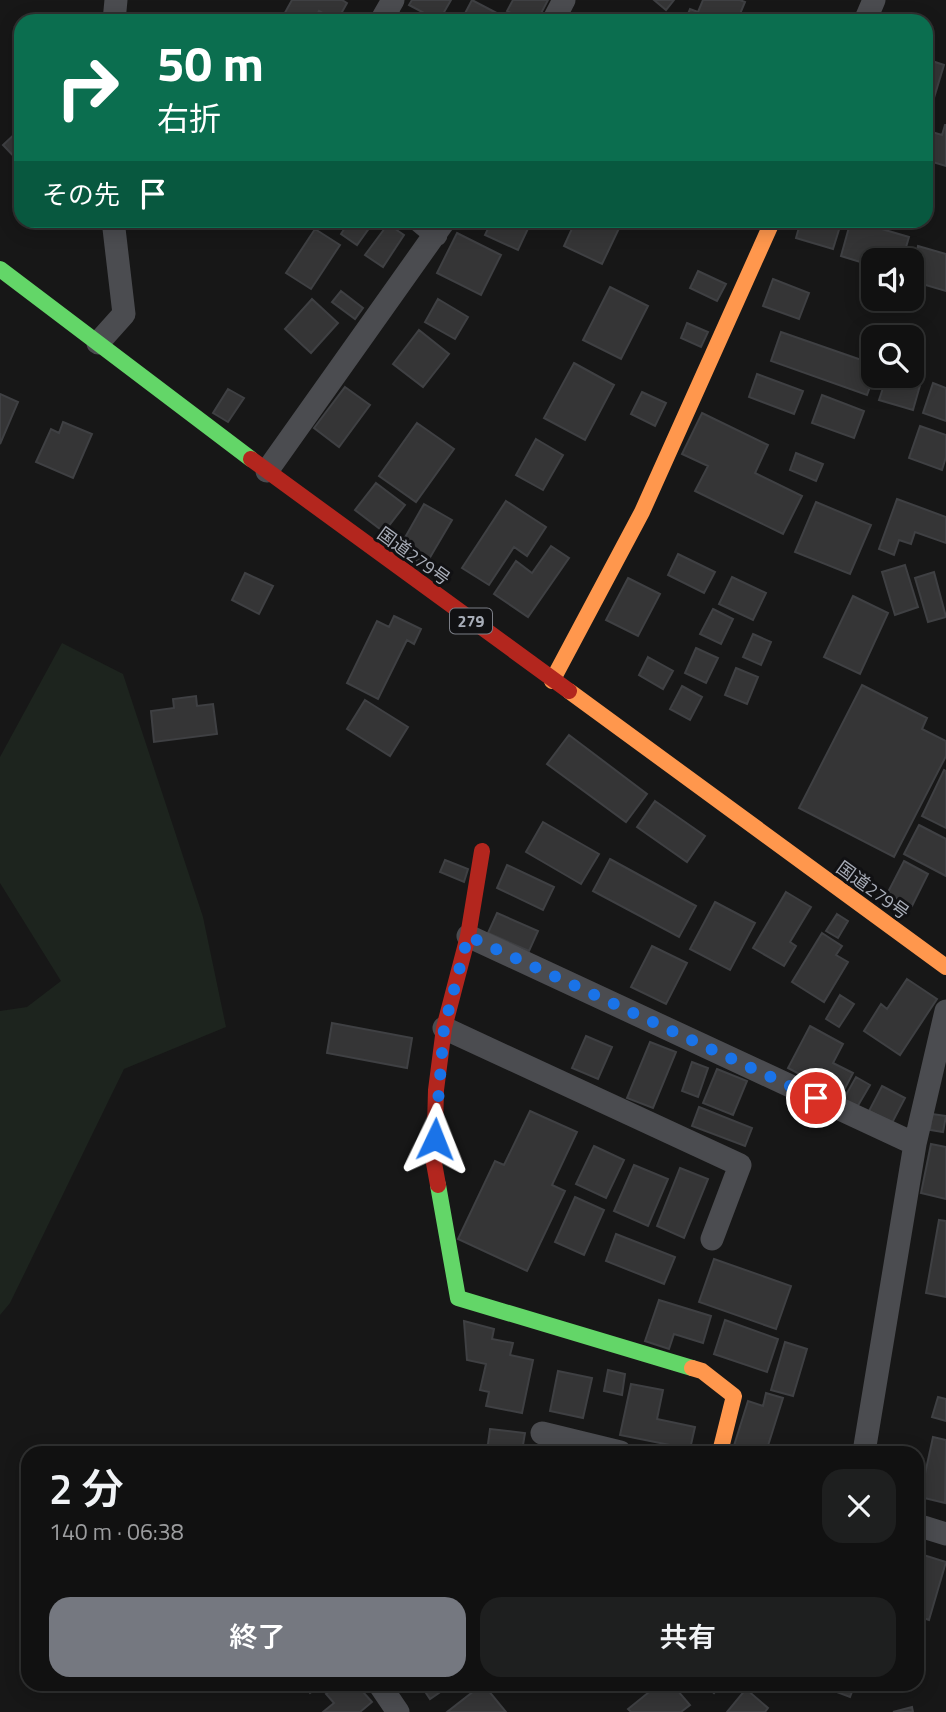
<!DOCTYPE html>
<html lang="ja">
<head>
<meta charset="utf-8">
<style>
  body { margin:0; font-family:"Titillium Web","Noto Sans JP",sans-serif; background:#1e1f1f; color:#f1f3f6; height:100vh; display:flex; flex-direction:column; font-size:26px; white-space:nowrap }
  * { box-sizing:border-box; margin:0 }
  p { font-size:23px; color:#9c9d9f }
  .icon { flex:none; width:38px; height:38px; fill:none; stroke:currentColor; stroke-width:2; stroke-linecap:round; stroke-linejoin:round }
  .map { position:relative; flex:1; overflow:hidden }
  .side { position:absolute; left:21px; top:1446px; width:903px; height:245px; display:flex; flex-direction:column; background:#111; border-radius:21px; box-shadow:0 4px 18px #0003,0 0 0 2px #303131 }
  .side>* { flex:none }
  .top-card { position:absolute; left:14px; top:14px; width:919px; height:214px; border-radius:21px; box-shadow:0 4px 18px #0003,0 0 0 2px #303131; background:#0b6e4f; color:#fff; overflow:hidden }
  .tools { position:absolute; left:861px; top:248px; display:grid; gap:14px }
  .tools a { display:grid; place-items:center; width:63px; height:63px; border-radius:14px; background:#111; box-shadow:0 4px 18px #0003,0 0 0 2px #303131; font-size:35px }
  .pin { position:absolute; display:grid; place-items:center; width:60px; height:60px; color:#fff; margin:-30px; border:4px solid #fff; border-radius:50%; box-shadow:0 2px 7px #0007 }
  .me { position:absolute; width:77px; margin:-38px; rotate:2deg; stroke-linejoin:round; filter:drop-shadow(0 0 5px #0008) }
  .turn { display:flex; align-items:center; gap:24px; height:147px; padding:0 28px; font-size:32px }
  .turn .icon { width:91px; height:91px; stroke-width:2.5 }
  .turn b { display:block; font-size:49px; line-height:60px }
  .then { display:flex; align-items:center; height:66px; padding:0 28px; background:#0003; gap:14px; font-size:26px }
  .round { display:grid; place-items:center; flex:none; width:74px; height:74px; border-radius:21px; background:#1e1f1f }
  .summary { display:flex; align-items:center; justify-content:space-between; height:119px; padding:0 28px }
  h1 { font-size:42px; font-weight:600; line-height:52px }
  .action { display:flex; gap:14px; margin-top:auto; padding:14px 28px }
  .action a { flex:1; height:80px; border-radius:21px; background:#757880; color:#fff; font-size:28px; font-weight:600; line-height:80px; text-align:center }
  .action a+a { background:#1e1f1f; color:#f1f3f6 }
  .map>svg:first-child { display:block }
  .green { fill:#1d241e }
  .building { fill:#353536; stroke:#3f4043; stroke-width:2 }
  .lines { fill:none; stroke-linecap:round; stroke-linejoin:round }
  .street { stroke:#4b4c50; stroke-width:23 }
  .fast { stroke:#63d668; stroke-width:16 }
  .slow { stroke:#ff974d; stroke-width:16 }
  .jam { stroke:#b3261e; stroke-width:16 }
  .route { stroke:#1a73e8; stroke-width:12; stroke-dasharray:0 21.6 }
  .labels { text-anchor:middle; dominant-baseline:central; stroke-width:6; stroke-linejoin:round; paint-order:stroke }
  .shield { fill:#111113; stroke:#7b7e86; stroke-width:2 }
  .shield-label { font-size:16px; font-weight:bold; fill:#a8adb8 }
  .street-label { font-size:18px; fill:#a8adb8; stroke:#111113 }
</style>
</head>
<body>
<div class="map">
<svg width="946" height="1712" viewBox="0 0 946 1712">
  <rect width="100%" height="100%" fill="#171717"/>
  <path class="green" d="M62,643L123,674L203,917L226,1027L124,1069L10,1303L0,1315V1011L27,1007L61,981L0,883V757Z"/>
  <path class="building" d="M292,0H342L347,3L337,21L319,11L314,21H288L282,18Z
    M412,0H451L439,21L409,5Z
    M472,0L510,20L461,21Z
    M513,0H548L537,21H527L507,11Z
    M654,0H674L666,10Z
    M703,0H740L745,2L737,21H685L690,9L698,12Z
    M397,11L413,21H391Z
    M926,59L944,65L930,111L926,110Z
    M945,125H946V166L926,160L932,132L942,135Z
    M21,128V164L3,145Z
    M350,220H375L357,245L341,234Z
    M492,220H532L518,250L485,235Z
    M576,220H623L602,264L564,246Z
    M801,220H842L833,249L796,238Z
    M851,220L909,237L902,261H873V266L841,256Z
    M388,224L404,235L383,267L365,255Z
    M315,229L340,245L311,289L286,273Z
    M457,233L501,255L481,295L437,273Z
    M918,246L946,254V291L912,281Z
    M698,271L726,284L717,301L690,288Z
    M773,279L809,293L799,319L763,306Z
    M610,287L648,306L621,359L583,340Z
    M341,291L363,308L355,319L332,302Z
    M312,299L338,323L311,353L285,329Z
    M438,299L468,317L455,339L425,322Z
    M687,323L708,332L701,347L681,338Z
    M419,330L449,354L423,387L393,364Z
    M781,332L873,364L874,376L867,395L771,361Z
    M574,363L614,385L585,440L544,418Z
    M757,374L803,391L794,414L749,397Z
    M887,376H903L921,382L913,410L879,400Z
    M933,383L946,388V421L923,413Z
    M345,387L370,405L339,447L314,428Z
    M228,389L244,398L228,422L213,413Z
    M642,392L666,403L655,426L631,414Z
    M0,394L18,402L0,444Z
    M822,395L864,411L854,438L812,423Z
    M702,413L768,445L755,473L802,496L783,534L695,491L708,466L682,454Z
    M63,422L92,434L73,478L36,462L51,429L59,433Z
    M417,423L454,449L416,502L379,476Z
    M920,426L946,435V457L942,470L909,458Z
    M536,439L563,455L543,490L516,475Z
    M796,453L823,464L816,481L790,470Z
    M376,483L405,505L384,532L355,510Z
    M897,499L946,517V543L915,532L911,544L899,540L894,555L879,549Z
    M506,501L546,527L527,556L514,547L489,585L462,568Z
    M816,502L871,525L850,574L795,552Z
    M424,504L452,520L425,566L398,550Z
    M551,546L569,558L528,617L494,594L516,561L532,573Z
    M678,554L715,572L704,593L668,575Z
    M905,565L918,607L895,615L882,572Z
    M934,572L946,617L928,622L915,578Z
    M245,573L273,586L259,614L232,600Z
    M732,577L766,593L753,620L719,604Z
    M628,578L660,594L638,636L606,620Z
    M853,596L888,613L860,674L824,657Z
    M713,609L733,619L721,644L700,634Z
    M394,616L421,629L414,644L407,640L378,699L347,683L377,621L389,627Z
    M753,634L771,642L761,665L743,657Z
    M696,648L718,658L706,683L685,673Z
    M648,657L673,671L663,689L639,675Z
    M736,668L758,677L747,704L725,695Z
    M862,685L927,718L922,729L946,741V756L894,857L799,808Z
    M682,686L702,697L690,720L670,709Z
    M196,696L197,706L213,704L217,734L154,742L151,711L174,708L173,699Z
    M365,700L408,727L390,756L347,729Z
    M569,735L647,794L626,822L547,764Z
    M944,770L946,771V828L922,816Z
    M655,801L705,836L687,862L637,827Z
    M543,822L599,854L581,884L526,852Z
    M919,825L946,839V876L904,854Z
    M610,859L696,906L679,937L593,891Z
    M445,860L468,869L464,882L440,872Z
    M904,861L928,874L912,906L887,894Z
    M507,865L554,887L543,910L497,888Z
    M786,892L811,907L790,942L796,946L784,966L753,948Z
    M715,902L755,923L730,970L690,949Z
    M497,913L538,931L529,951L488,933Z
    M837,914L848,921L838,938L826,931Z
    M822,933L842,946L836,955L848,962L824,1002L792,982Z
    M652,946L687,963L666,1004L631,987Z
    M907,979L937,999L900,1055L864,1031L881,1004L887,1009Z
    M840,995L854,1004L839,1027L826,1019Z
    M332,1023L412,1038L407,1068L327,1053Z
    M810,1026L843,1044L833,1063L853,1073L841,1096L788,1068Z
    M586,1036L612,1047L598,1079L572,1068Z
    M650,1042L676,1052L653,1108L627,1098Z
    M692,1062L708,1068L698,1097L682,1091Z
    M717,1069L747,1081L733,1115L703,1103Z
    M856,1077L870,1085L856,1109L842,1102Z
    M882,1086L905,1098L892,1123L869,1111Z
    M699,1107L752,1128L745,1146L692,1126Z
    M530,1111L577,1132L552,1185L565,1191L527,1271L458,1239L495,1161L504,1165Z
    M932,1114L946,1116L943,1132L930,1130Z
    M931,1144L946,1147V1199L921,1193Z
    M594,1146L624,1160L606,1198L576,1184Z
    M634,1165L668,1179L648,1226L614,1211Z
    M680,1168L708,1179L684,1238L657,1226Z
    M575,1197L604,1210L584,1255L555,1242Z
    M939,1220L946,1221V1297L926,1293Z
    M616,1234L675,1257L664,1284L606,1261Z
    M714,1259L791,1286L776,1329L699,1302Z
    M659,1300L711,1316L703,1343L674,1334L669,1349L645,1341Z
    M725,1320L778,1339L767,1372L714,1354Z
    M464,1321L494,1329L492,1339L513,1343L510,1355L533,1360L522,1413L486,1406L489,1392L480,1390L486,1364L467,1360Z
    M785,1342L807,1349L793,1396L771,1390Z
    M608,1370L625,1374L622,1395L604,1391Z
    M558,1371L592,1378L583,1418L550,1411Z
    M631,1384L663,1390L657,1419L695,1427L690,1449L620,1435Z
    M766,1393L783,1398L766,1452H732L748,1401L763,1406Z
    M938,1397L946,1399V1421L932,1417Z
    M490,1429L525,1433L522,1451L503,1449L506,1452H478L488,1444Z
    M933,1437L946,1440L945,1503L920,1497Z
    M917,1553L946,1562L929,1620L917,1616Z
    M303,1684H324L310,1693Z
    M339,1684H356L372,1702L360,1712H323L334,1703L326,1694Z
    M420,1684H452L430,1699Z
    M483,1684L506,1712H447Z
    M659,1684H672L690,1705L681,1712H631L628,1709Z
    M703,1684H722L714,1693Z
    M827,1684H855L850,1697L826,1688Z
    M746,1689L768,1708L765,1712H727Z
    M912,1707L913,1712H893Z"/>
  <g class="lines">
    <path class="street" d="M114,21L116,0
      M381,21L393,0
      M553,21L564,0
      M865,21L874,0
      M418,220L436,235
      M98,343L124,314L113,220
      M267,471L445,220
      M468,936L915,1144
      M444,1028L740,1165L712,1239
      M542,1433L620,1452
      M864,1452L915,1144L946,1011
      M917,1525L946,1534
      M379,1684L398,1712"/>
    <path class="fast" d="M0,269L251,459
      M438,1185L458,1298L692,1368"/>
    <path class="slow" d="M552,681L642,512L773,220
      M569,691L946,967
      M692,1368L702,1371L734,1396L720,1452"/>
    <path class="jam" d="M251,459L569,691
      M438,1185L434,1163L436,1090L444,1028L468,936L482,851"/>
  </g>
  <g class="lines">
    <path class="route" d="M435,1139L444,1028L468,936L816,1098"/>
  </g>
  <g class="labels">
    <rect class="shield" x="450" y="608.5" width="42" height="25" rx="5"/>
    <g class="shield-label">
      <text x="471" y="621">279</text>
    </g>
    <g class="street-label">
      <text transform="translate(414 556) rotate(36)">国道279号</text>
      <text transform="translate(873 890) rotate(36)">国道279号</text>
    </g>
  </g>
</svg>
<div class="tools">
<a><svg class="icon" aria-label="sound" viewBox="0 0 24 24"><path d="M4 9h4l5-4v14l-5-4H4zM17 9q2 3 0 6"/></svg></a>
<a><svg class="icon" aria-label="search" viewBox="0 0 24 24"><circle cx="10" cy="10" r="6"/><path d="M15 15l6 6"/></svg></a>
</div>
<div class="pin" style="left:816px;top:1098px;background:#d93025"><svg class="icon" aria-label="arrive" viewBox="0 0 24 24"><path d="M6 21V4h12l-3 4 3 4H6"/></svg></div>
<svg class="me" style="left:435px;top:1139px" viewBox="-20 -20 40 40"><path d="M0-17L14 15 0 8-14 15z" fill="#1a73e8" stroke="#fff" stroke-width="4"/></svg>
<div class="top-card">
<div class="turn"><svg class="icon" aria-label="right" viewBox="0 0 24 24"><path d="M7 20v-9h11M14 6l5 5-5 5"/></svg><div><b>50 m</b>右折</div></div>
<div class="then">その先<svg class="icon" aria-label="arrive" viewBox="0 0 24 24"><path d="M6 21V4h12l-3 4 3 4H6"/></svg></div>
</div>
<section class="side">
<div class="summary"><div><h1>2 分</h1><p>140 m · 06:38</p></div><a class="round"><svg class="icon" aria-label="close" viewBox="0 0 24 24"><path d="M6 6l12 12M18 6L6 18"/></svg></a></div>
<div class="action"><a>終了</a><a>共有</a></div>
</section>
</div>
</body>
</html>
